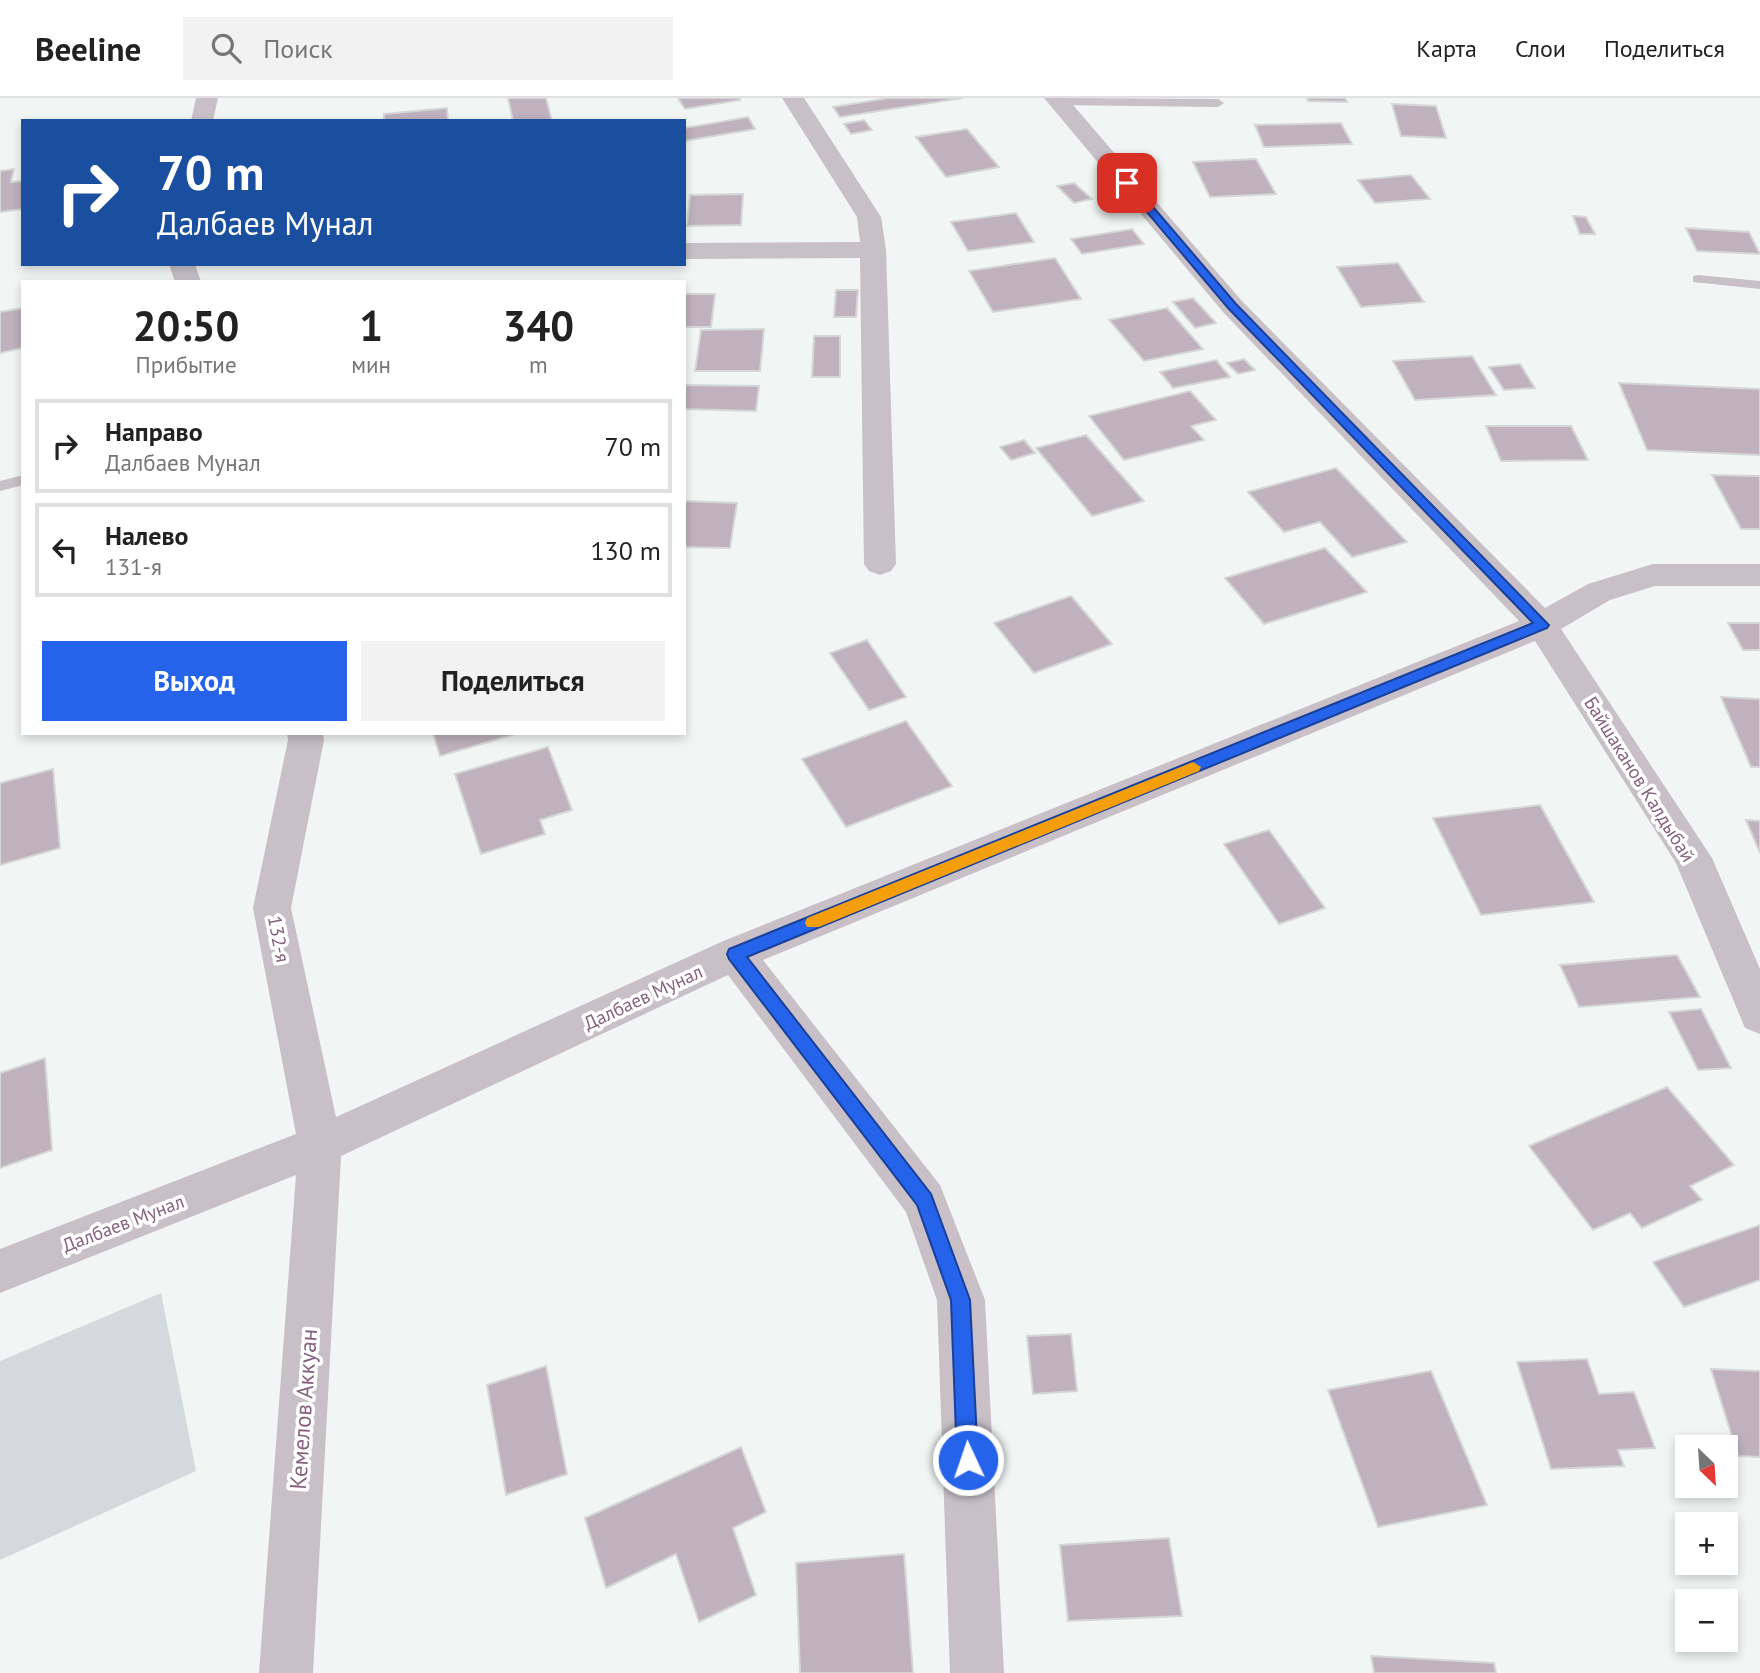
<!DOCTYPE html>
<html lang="ru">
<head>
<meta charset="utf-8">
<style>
  body { margin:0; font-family:"PT Sans",sans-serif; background:#f2f2f2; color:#222; height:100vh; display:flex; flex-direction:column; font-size:26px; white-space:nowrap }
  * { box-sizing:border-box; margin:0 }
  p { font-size:23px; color:#767676 }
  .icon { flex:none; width:38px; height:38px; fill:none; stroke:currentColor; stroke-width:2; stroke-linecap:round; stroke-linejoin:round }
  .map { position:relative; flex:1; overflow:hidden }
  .details { position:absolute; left:21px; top:182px; width:665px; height:455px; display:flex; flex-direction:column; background:#fff; border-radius:0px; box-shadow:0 4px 10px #0003 }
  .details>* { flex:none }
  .hud { position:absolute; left:21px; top:21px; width:665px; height:147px; border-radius:0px; box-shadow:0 4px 10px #0003; background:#1a4fa0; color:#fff; overflow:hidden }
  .needle { width:46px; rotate:155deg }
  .tools { position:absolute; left:1675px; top:1337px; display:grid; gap:14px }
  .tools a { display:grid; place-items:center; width:63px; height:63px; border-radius:0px; background:#fff; box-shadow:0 4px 10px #0003; font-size:35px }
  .pin { position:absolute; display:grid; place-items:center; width:60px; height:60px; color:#fff; margin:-30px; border-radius:14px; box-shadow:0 4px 10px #0006 }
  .me { position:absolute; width:77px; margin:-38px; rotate:357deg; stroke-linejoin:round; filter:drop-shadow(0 0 5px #0008) }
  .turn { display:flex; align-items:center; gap:24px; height:147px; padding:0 21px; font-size:32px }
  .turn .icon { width:91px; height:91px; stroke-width:2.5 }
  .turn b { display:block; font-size:49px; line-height:60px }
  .eta { display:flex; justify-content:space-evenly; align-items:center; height:119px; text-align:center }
  .eta b { font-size:42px; font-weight:600; line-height:49px }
  .cta { display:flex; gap:14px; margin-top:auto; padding:14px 21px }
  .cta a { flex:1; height:80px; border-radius:0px; background:#2563eb; color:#fff; font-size:28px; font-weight:600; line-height:80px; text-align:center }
  .cta a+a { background:#f2f2f2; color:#222 }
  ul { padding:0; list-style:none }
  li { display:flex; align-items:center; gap:21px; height:94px; margin:0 14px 10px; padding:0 7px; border:4px solid #e0e0e0; border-radius:0px }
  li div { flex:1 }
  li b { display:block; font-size:26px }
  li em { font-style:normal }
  header { display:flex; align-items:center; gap:42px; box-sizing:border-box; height:98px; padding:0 35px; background:#fff; border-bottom:2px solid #e0e0e0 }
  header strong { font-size:33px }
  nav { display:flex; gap:38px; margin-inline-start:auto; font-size:24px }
  .search { width:490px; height:63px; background:#f2f2f2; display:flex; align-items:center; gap:18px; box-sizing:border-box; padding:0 24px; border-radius:0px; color:#767676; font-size:26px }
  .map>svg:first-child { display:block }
  .green { fill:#d2dade }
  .building { fill:#bfb1bd; stroke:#d4d7d6; stroke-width:2 }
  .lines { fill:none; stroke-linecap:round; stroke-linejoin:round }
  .lane { fill:#c8bfc7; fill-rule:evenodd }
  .street { fill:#c8bfc7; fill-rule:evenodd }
  .route { fill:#2563eb; stroke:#184099; stroke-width:2 }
  .slow { fill:#f59e0b }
  .labels { text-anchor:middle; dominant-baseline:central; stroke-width:7; stroke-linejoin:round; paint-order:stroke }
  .street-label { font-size:19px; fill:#866180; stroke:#fff }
  .near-street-label { font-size:23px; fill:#866180; stroke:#fff }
</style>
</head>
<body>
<header>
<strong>Beeline</strong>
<div class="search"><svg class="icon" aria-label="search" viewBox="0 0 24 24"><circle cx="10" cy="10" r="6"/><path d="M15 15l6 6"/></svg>Поиск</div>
<nav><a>Карта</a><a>Слои</a><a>Поделиться</a></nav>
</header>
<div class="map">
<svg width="1760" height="1575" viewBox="0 0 1760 1575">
  <rect width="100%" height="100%" fill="#f1f6f4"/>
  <path class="green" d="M161,1195L196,1373L0,1462V1263Z"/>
  <path class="building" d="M508,0H546L552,23H513Z
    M678,0H739L740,2L685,11Z
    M889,0H963L840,19L833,9Z
    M1307,0H1345L1347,4L1308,3Z
    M1392,6L1436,8L1446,40L1401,38Z
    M447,10L448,23H384V16Z
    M748,19L755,31L684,43V30Z
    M864,22L872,32L851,36L844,26Z
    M1341,25L1352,46L1264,49L1255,27Z
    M967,31L999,69L946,79L916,39Z
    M1256,61L1276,96L1210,99L1193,64Z
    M14,71L11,84L23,83V111L0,114V73Z
    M1411,77L1430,101L1375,105L1358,82Z
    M1074,85L1092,101L1074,105L1057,88Z
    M743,96L741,127L687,128L690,97Z
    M1016,115L1034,144L968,153L951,124Z
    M1573,118L1586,119L1595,136H1580Z
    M1686,130L1749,134L1760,156L1697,153Z
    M1132,131L1144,146L1082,156L1071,141Z
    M1055,160L1081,201L993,214L969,173Z
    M1398,165L1424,204L1361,209L1337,169Z
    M836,192H858L856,219H834Z
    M684,196H715L711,229H684Z
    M1193,200L1216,225L1195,230L1173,204Z
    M23,210V250L0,255V214Z
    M1167,210L1203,251L1144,263L1109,222Z
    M764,231L760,273H695L701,232Z
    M814,238H840V279H812Z
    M1472,258L1496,297L1415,302L1393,263Z
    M1244,261L1255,272L1238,276L1227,265Z
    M1216,262L1230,279L1173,290L1160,274Z
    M1520,266L1535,290L1504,292L1489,269Z
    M1619,285L1760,291V357L1647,352Z
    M684,287L759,288L756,313L684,311Z
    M1190,293L1216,322L1191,328L1204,342L1124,362L1089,318Z
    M1486,328H1571L1588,362L1501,363Z
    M1086,337L1144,403L1092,418L1036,350Z
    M1024,342L1035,355L1011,362L1000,349Z
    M1336,370L1407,444L1352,459L1320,424L1284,434L1248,394Z
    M1712,377L1760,378V431H1741Z
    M684,403L737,405L730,450L684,449Z
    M1325,450L1367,494L1264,526L1225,480Z
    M1071,498L1112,546L1034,575L994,525Z
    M1728,525H1760V552H1743Z
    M867,542L906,599L869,612L830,555Z
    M1721,599L1760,601V669H1751Z
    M906,623L952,688L846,729L802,661Z
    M433,635H519L440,658Z
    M548,649L572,712L540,722L545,736L481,756L455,676Z
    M53,671L60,750L0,767V685Z
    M1540,707L1594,804L1481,817L1433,720Z
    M1746,722L1760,723V755Z
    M1269,732L1325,810L1279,826L1224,746Z
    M1677,857L1700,899L1579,909L1560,867Z
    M1701,911L1731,970L1698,972L1669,914Z
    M45,960L52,1052L0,1070V975Z
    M1667,989L1734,1067L1690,1088L1702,1102L1642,1130L1630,1115L1593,1132L1529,1048Z
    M1760,1127V1182L1684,1209L1653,1164Z
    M1071,1236L1077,1293L1033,1296L1027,1238Z
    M1587,1261L1599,1296L1634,1294L1655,1350L1618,1352L1624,1368L1551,1371L1517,1264Z
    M546,1268L567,1376L506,1397L487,1287Z
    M1711,1271L1760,1273V1359L1738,1358Z
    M1431,1273L1487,1407L1378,1429L1328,1292Z
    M741,1349L766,1414L733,1430L756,1497L699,1524L676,1456L606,1490L585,1420Z
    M1169,1440L1182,1518L1068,1523L1060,1447Z
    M904,1456L913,1575H800L796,1465Z
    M1371,1558L1494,1565L1496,1575H1374Z"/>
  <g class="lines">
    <path class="lane" d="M1054,0L1218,1L1224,5L1218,9L1057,7L1051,3Z
      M1698,177L1760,183V191L1693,184V178Z
      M23,377V387L0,393V383Z"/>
    <path class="street" d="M196,0H218L213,23H191Z
      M782,0H804L881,119L886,152L896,466L891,473L880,477L869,473L864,466L860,160L684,161V145L860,144L857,119Z
      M1044,0H1067L1241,202L1545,510L1588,486L1653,466H1760V488H1655L1610,502L1561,531L1712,760L1760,871V936L1745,930L1676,765L1535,543L763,862L940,1087L985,1202L1004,1575H950L937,1202L906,1114L728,877L341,1058L313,1575H259L296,1077L0,1195V1151L296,1036L253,810L288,642L287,635H323L324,642L291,810L336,1019L721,844L1519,523L1223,214Z
      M169,166H195L201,184H175Z"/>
  </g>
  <path class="route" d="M1124,83H1131L1236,206L1549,527L1547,530L747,859L931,1096L970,1202L978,1362L975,1369L968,1372L960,1369L957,1362L951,1202L917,1107L729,861L727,856L729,851L1533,525L1228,210L1124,87Z"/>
  <path class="slow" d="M1193,664L1201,669L1199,673L819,829H807L805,825L807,820Z"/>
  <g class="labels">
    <g class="street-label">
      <text transform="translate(1640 681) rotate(58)">Байшаканов Калдыбай</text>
      <text transform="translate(279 841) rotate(79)">132-я</text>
      <text transform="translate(643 899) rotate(-25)">Далбаев Мунал</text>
      <text transform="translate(123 1125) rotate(-21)">Далбаев Мунал</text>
    </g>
    <g class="near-street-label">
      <text transform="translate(303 1311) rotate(-86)">Кемелов Аккуан</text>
    </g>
  </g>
</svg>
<div class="tools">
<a><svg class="needle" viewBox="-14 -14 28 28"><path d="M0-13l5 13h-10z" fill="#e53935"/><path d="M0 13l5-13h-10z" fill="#767676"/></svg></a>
<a>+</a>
<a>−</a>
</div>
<div class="pin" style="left:1127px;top:85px;background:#d93025"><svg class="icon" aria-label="arrive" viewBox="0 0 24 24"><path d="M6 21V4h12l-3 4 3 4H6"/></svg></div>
<svg class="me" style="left:968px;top:1362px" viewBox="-20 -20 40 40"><circle r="17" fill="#2563eb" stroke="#fff" stroke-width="3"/><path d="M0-11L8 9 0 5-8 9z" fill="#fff"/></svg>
<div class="hud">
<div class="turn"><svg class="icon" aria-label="right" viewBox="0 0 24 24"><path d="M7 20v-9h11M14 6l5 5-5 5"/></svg><div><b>70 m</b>Далбаев Мунал</div></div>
</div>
<section class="details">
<div class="eta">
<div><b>20:50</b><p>Прибытие</p></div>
<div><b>1</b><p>мин</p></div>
<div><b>340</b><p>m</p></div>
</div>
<ul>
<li><svg class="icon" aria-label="right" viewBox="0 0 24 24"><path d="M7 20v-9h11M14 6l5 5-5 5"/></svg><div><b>Направо</b><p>Далбаев Мунал</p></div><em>70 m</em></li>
<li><svg class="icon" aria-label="left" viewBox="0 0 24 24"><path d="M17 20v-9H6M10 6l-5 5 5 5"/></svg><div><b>Налево</b><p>131-я</p></div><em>130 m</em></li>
</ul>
<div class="cta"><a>Выход</a><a>Поделиться</a></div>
</section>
</div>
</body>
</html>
